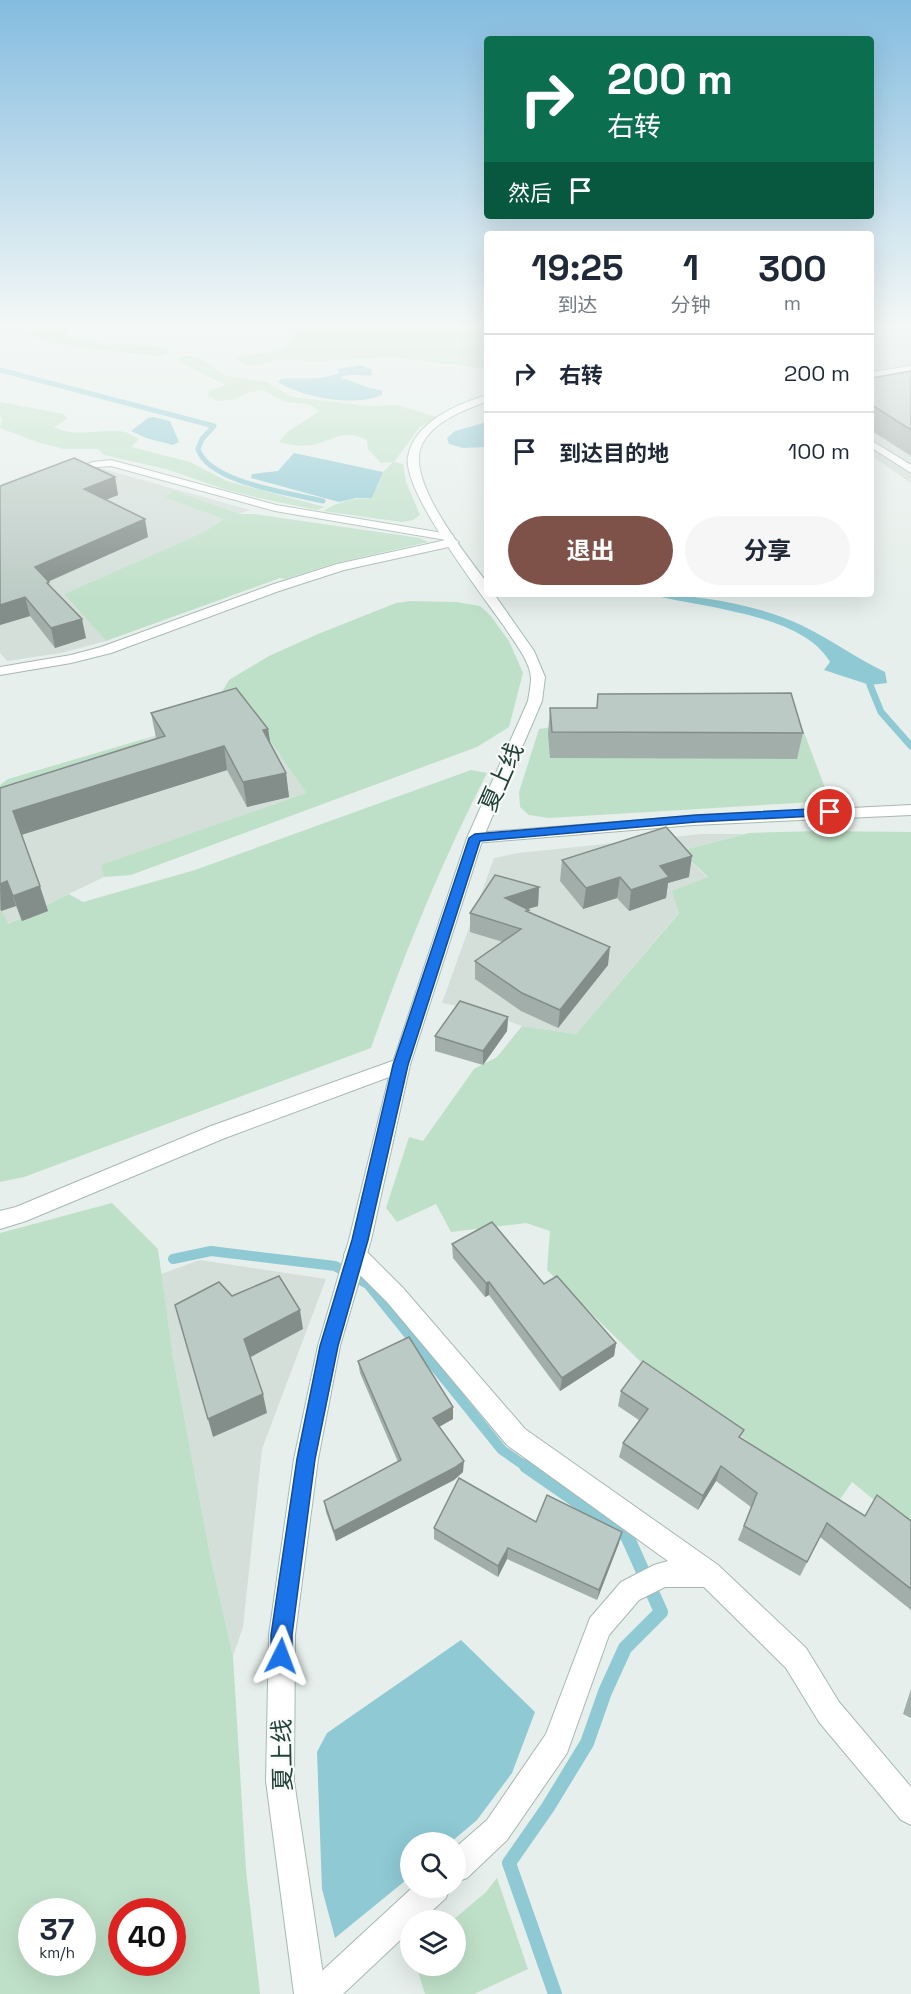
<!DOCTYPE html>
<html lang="zh">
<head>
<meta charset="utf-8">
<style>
  body { margin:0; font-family:"Space Grotesk","Noto Sans SC",sans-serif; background:#f6f6f7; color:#1f2937; height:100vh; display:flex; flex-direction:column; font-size:22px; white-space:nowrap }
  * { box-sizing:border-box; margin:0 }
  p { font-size:20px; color:#747a83 }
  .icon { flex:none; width:33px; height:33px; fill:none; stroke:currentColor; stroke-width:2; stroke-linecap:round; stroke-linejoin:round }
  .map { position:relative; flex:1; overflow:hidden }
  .sheet { position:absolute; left:484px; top:231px; width:390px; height:366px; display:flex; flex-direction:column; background:#fff; border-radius:6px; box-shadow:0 6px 24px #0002 }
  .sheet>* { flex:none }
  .guide { position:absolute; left:484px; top:36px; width:390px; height:183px; border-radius:6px; box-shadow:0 6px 24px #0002; background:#0b6e4f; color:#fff; overflow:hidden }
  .tools { position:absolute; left:400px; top:1832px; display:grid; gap:12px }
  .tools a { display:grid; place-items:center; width:66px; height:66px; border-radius:50%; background:#fff; box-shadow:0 6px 24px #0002; font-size:30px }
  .speed { position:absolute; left:18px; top:1898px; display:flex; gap:12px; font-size:30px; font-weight:700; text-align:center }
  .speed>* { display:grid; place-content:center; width:78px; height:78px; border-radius:50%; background:#fff; box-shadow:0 6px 24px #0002; line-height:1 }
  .speed small { font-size:15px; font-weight:400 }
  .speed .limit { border:9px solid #d22; background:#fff; color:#111 }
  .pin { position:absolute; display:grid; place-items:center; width:51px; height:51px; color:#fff; margin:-26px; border:3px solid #fff; border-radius:50%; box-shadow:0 2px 6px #0007 }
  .me { position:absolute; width:66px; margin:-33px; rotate:3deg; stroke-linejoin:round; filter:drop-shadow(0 0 4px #0008) }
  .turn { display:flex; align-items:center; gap:21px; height:126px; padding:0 24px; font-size:27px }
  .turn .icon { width:78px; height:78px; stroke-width:2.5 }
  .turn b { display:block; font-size:42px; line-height:51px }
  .then { display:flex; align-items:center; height:57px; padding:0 24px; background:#0003; gap:12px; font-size:22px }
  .eta { display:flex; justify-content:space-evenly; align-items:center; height:102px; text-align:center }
  .eta b { font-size:36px; font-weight:700; line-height:42px }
  .action { display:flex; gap:12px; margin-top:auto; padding:12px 24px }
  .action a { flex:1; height:69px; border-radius:36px; background:#7f5249; color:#fff; font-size:24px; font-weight:700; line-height:69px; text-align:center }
  .action a+a { background:#f6f6f7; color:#1f2937 }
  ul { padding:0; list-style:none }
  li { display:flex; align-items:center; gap:18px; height:78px; padding:0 24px; border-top:2px solid #e0e1e3 }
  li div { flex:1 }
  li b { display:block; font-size:22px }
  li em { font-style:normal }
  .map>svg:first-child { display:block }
  .built { fill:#d4dfda }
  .green { fill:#bfe0c8; fill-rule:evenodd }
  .water { fill:#8ec9d4 }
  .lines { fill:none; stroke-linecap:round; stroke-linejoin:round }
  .stream-far3 { stroke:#8ec9d4; stroke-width:5 }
  .stream-far2 { stroke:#8ec9d4; stroke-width:7 }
  .stream-far1 { stroke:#8ec9d4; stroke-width:10 }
  .stream { stroke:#8ec9d4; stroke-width:14 }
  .street-casing { stroke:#a8b8b2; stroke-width:2 }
  .secondary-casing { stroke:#a4bbb3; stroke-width:2 }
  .street { fill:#fff; fill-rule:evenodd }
  .secondary { fill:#fff; fill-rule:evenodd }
  .wall { fill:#a1aea9 }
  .shaded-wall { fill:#838d89 }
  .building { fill:#bbcac4; stroke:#838d89; stroke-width:1.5 }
  .route { fill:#1a73e8; stroke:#114b97; stroke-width:1.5 }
  .labels { text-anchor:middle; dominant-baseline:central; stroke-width:4.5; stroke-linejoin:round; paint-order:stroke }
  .near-street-label { font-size:24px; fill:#24423a; stroke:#f7fbf9 }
</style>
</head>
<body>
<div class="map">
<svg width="911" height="1994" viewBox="0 0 911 1994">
  <rect width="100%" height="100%" fill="#e6efeb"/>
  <path class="built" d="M872,323H911V483L872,456Z
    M78,462L250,510L224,519L204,532L64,594L106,641L61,653L7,661L0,653V490Z
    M247,707L306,793L102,865L104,877L7,924L0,906V808L156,756L144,739Z
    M701,834H744L680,851L708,878L576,1034L522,1026L478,1010L442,1003L494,858L518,853Z
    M200,1260L326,1279L262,1449L243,1627L233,1656L210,1555L173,1357L161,1274Z"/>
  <path class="green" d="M0,323H66L77,326L67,332L68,337L107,344L156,346L168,349L169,353L160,356C106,351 51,346 0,327Z
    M299,323H487V369L393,357L322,361L277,360L255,366L243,364L237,358C253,350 280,358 291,341C294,335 295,329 299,323Z
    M185,356L198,357L226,376L267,382L292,397L369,406L397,405L437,417L420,427L394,462L403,464L406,482L420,515L413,520L402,522L323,511C340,501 353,498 372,498L383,472L393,462L381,463L368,449L367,440C340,429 338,439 313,445C302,447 290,445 279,442L287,432L320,411L308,404L286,402L263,390L250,392L232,400L217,401L208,396L209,391L226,385L183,364L178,359Z
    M0,402L64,414L67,419L54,427C78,439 102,427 125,432C130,433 135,437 139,439L131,447L190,462L227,481L325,507L317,510L259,498L224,489L166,469L104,455L98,449H64L37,442L0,428L2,418L0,417Z
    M174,491L240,514H254L420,538L428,542L336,563L285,579L280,578L106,641L64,594L204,532L224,519L164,497Z
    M411,601L456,602L480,606L490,615L509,641L523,673L509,727L477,747L131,875L104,877L101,865L306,793L247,707L222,692L229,680L269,656L318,634L396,603Z
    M773,695L797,714L830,801L549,818L529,815L520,807L519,792L539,729Z
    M144,739L156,757L0,808V785L8,779Z
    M471,770L487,773C442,861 404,954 371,1048L24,1177L0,1182V906L8,924L69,894L83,902L195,870Z
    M818,831L911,832V1530L852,1482L836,1505L647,1368L547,1270L550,1231L526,1223L451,1232L436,1204L397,1222L386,1208L409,1137L423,1141L474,1069L497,1057L522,1026L576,1034L679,913L672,891L708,877L680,851L749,833Z
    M112,1203L158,1249L173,1357L210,1555L233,1656L246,1870L260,1994H0V1233ZM32,1911H82V1962H32ZM122,1911H172V1962H122Z
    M497,1878L528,1969L474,1994H425L416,1965H456V1920H453L486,1892Z"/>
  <path class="water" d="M361,365L372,370V375C362,377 348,372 340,378C355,381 366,389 382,390V395C354,407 304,398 278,382L281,379C301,377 320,381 339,373L337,369Z
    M154,417L170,421L179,442L173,445L146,438L131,431L148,418Z
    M487,422V447L463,448L449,444L447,438L455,431Z
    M294,453L383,472L372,498H356L339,502L251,478L252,474L278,471Z
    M649,594C695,594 759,605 801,625C830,639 856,658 885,672L887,683L870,685L824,670L830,662C802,613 700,608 649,594Z
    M461,1640L535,1712L512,1773L477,1820L451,1842H411V1876L335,1938L322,1889L317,1752L327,1733Z"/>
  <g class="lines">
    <path class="stream-far3" d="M0,370L214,426L202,439L198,449C209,483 291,493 323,501"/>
    <path class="stream-far2" d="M870,685L881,712L911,746"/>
    <path class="stream-far1" d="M173,1259L211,1251L335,1266L368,1284L502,1450L528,1468"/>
    <path class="stream" d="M526,1466L627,1536L661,1612L625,1648L605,1692L587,1743L548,1807L509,1863L555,1994"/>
    <g class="street-casing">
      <path id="street" d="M911,366V372L872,378V372Z
        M872,441L911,465V473L872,448Z
        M111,460L276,505L449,534L453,535L454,539L459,542L453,546L344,570L279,591L111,653L71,663L0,675V667L71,655L101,647L271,585L337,564L446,540L275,511L111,466L98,467L68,476L63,473L93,462Z
        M911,805V815L693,825L475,843L467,838L475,833L693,816Z
        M401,1058L408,1060L410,1065L408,1070L225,1138L26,1221L0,1229V1211L16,1207L211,1126Z
        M355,1246L363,1248L403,1288L525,1429L718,1565L806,1648L839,1702L911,1787V1825L901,1820L819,1722L786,1668L704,1587H665L639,1600L609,1635L567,1753L507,1840L467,1878L456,1882V1847L487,1820L546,1734L590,1618L621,1582L654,1565L668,1561L507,1445L387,1302L347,1262L344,1255L347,1248Z
        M413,1887H450L446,1898L422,1920H411V1930L343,1994H304L309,1983Z"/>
    </g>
    <g class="secondary-casing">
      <path id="secondary" d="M488,395V401C464,410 431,422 421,447C407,482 467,556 488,584V594H494L534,651L545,677L542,701L483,838L410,1065L371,1240L340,1346L318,1459L295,1635L294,1781L326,1994H294L266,1781L269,1635L294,1459L318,1346L349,1240L392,1065L467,838L528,701C529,694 531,685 531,678C530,660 513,641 504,626C482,595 402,491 408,457C414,422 457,404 488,395Z"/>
    </g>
    <use href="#street" class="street"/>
    <use href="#secondary" class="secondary"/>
  </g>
  <path class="wall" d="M911,371V456L872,431V378Z
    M115,477L118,495L105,500L148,537L48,582L50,586L86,638L55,648L30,616L0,625Z
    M550,708L803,733L797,759L550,758L548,734Z
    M151,713L268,729L270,744L286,773L289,797L247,807L227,770L21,835L48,911L22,921L16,906L1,911L0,909V788L156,738Z
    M562,860L689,877L668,883L666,898L629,911L617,898L583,909L560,881Z
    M539,887L538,906L527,909L528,912L608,965L558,1028L521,1011L475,979V961L503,942L470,932V913Z
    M508,1017L507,1031L483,1065L435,1051V1036Z
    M452,1244L544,1284L616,1343L614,1356L560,1391L489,1295L485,1297L453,1258Z
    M358,1361L453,1419L439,1427L463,1472L454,1480L336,1541L326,1512L324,1501L398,1462L360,1373Z
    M621,1391L741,1438L865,1516L911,1521V1610L820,1537L800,1576L738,1540L751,1507L716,1481L698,1510L619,1457L623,1443L639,1420L618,1406Z
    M536,1522L619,1543L597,1600L507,1559L498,1577L434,1539V1528Z
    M911,1689V1718L903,1714Z"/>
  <path class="shaded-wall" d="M115,477L118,495L88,507L84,489Z
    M145,519L148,537L40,585L35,567Z
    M25,597L30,616L0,625V605Z
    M82,619L86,638L55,648L51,628Z
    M268,729L272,753L263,730Z
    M224,746L227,770L21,835L13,811Z
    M286,773L289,797L247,807L243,782Z
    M692,856L689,877L668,883L666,898L629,911L631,890L660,866Z
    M620,877L617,898L583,909L586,888Z
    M7,881L16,906L1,911L0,884Z
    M40,886L48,911L22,921L13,896Z
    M539,887L538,906L504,916L505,898Z
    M610,947L608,965L558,1028L560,1010Z
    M508,1017L507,1031L483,1065V1051Z
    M489,1282V1295L485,1297L486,1283Z
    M300,1310L303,1329L249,1358L244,1339Z
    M616,1343L614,1356L560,1391L562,1378Z
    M263,1394L267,1413L213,1437L208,1419Z
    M453,1407V1419L433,1430V1418Z
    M464,1461L463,1472L454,1480L336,1541L334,1531Z
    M721,1466L716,1481L698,1510L703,1496Z
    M622,1532L619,1543L597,1600L599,1590Z
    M508,1548L507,1559L498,1577V1566Z"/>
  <path class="building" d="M911,371V430L872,405V378Z
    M74,458L115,477L84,489L145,519L35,567L49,582L47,583L82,619L51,628L25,597L0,605V486Z
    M236,688L268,729L263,730L286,773L243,782L224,746L13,811L40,886L13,896L7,881L0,884V788L165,736L151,713Z
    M791,693L803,733L552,732L550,708H597L598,694Z
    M666,827L692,856L660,866L669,877L631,890L620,877L586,888L562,860Z
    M495,875L539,887L505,898L529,910L526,911L610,947L560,1010L522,993L475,961L521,929L470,913Z
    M460,1001L508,1017L483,1051L435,1036Z
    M492,1222L544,1284L557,1276L616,1343L562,1378L489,1282L486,1283L452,1244Z
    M279,1276L300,1310L244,1339L263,1394L208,1419L175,1305L219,1282L232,1296Z
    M409,1337L453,1407L433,1418L464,1461L454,1468L334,1531L324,1501L401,1460L358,1361Z
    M643,1361L744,1430L739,1437L865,1516L877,1495L911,1521V1589L827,1523L807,1562L744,1526L757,1493L721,1466L703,1496L623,1443L648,1409L621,1391Z
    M459,1478L536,1522L547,1495L622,1532L599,1590L508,1548L498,1566L434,1528Z"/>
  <linearGradient id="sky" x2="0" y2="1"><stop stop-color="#84bce0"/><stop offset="0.54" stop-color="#f4f8f6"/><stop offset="1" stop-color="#f4f8f6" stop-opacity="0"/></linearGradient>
  <rect width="911" height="602" fill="url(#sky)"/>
  <path class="route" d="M830,808L834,810V815L696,822L480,841L408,1065L368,1240L338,1346L315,1459L292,1635V1656L289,1663L281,1666L274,1663L271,1656V1635L297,1459L320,1346L352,1240L393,1065L469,838L475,834L696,815Z"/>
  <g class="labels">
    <g class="near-street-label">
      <text transform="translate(501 777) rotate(-66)">夏上线</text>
      <text transform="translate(282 1755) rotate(-91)">夏上线</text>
    </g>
  </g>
</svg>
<div class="tools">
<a><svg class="icon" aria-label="search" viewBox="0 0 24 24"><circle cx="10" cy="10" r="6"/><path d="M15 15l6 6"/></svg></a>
<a><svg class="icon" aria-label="layers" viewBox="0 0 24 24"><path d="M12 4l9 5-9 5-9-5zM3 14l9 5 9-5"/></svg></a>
</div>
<div class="speed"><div>37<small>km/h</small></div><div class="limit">40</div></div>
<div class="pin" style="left:830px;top:812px;background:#d93025"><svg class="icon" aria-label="arrive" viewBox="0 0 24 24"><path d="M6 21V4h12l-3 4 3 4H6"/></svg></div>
<svg class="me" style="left:281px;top:1656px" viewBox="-20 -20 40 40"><path d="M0-17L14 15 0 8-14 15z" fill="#1a73e8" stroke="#fff" stroke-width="4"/></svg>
<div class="guide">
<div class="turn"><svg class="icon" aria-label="right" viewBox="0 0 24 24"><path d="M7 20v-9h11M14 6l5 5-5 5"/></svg><div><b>200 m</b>右转</div></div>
<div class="then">然后<svg class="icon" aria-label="arrive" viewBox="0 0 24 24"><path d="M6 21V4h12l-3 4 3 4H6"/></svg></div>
</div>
<section class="sheet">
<div class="eta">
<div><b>19:25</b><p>到达</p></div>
<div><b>1</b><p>分钟</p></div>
<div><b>300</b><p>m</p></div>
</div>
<ul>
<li><svg class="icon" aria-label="right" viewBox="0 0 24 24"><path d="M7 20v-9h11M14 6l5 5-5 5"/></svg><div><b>右转</b></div><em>200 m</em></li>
<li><svg class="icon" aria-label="arrive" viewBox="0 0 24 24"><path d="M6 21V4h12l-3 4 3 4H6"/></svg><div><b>到达目的地</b></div><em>100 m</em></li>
</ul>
<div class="action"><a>退出</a><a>分享</a></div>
</section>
</div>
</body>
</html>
